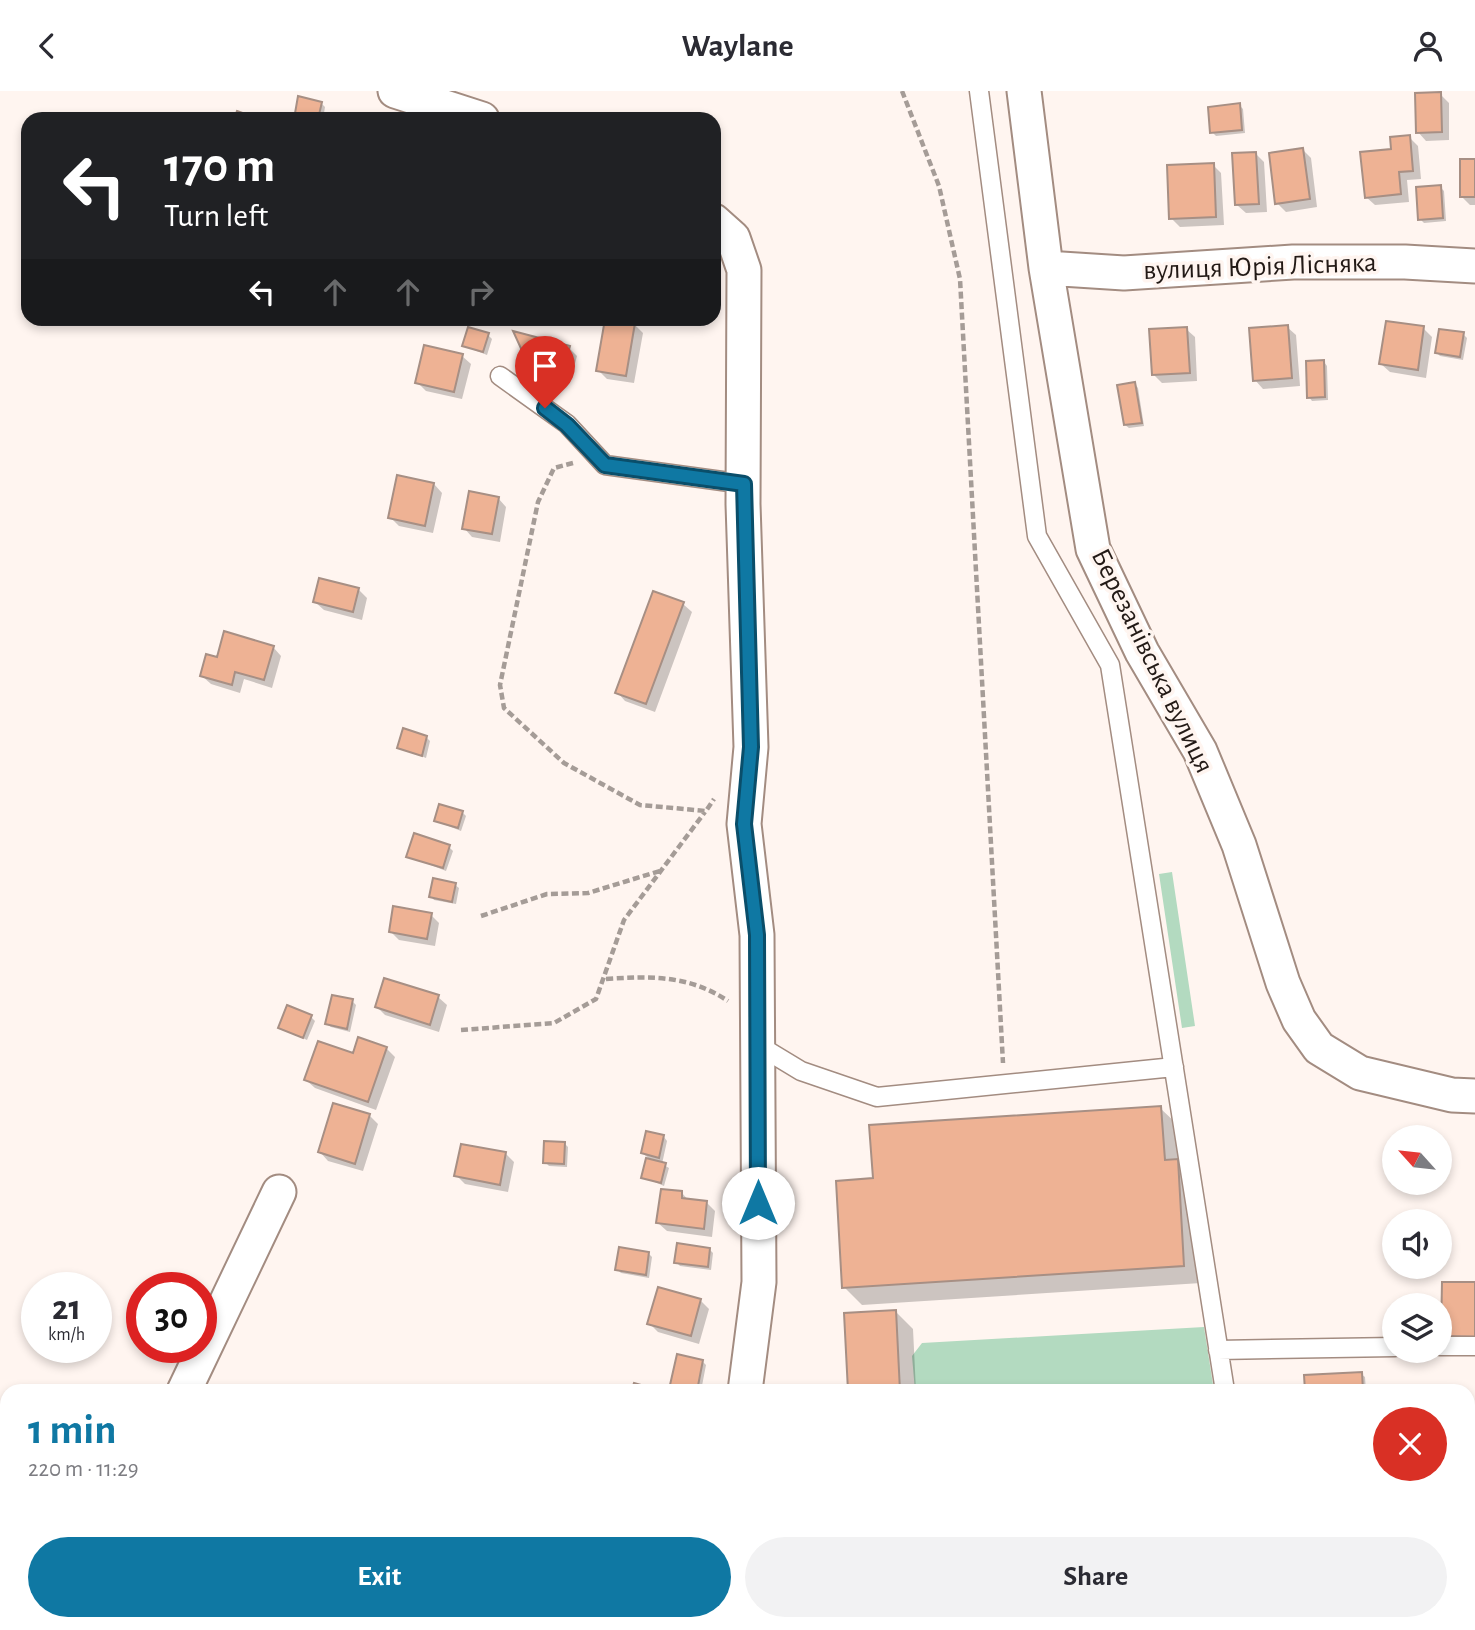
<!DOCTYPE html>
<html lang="en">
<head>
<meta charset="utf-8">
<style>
  body { margin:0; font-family:"Alegreya Sans",sans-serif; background:#f2f2f3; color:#2b2b33; height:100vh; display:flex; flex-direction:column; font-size:26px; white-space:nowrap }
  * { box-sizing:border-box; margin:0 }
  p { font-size:23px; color:#7c7c81 }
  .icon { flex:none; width:38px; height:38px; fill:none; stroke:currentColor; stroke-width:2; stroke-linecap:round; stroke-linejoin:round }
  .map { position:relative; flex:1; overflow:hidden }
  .panel { position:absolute; left:0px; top:1293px; width:1475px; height:247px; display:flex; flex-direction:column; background:#fff; border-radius:21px 21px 0 0; box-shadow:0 4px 10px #0003 }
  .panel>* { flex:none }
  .top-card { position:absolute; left:21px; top:21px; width:700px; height:214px; border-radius:21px; box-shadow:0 4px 10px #0003; background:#202124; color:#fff; overflow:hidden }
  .needle { width:46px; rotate:297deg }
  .fabs { position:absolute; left:1382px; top:1034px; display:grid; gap:14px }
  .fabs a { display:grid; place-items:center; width:70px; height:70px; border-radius:50%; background:#fff; box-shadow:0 4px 10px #0003; font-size:35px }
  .speed { position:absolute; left:21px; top:1181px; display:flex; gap:14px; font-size:35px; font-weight:700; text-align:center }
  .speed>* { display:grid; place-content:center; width:91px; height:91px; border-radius:50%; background:#fff; box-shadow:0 4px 10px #0003; line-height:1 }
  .speed small { font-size:18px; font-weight:400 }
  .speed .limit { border:10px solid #d22; background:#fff; color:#111 }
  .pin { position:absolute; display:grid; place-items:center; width:60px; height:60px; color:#fff; margin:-72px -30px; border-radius:50% 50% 50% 0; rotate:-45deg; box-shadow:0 0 7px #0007 }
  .pin .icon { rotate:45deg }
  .me { position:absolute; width:77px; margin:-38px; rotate:0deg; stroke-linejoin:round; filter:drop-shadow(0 0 5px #0008) }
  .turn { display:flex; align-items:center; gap:24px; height:147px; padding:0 28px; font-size:32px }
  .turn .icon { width:91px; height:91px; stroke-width:2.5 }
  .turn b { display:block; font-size:49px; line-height:60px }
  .lanes { display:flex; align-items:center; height:66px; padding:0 28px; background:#0003; justify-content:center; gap:35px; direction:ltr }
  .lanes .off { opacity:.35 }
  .round { display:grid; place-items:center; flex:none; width:74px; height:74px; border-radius:37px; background:#f2f2f3 }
  .head { display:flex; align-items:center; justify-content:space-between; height:119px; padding:0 28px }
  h1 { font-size:42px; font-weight:700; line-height:52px; color:#0f78a3 }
  .primary-button { display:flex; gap:14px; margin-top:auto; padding:14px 28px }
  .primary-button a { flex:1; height:80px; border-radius:42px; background:#0f78a3; color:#fff; font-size:28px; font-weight:700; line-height:80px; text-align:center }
  .primary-button a+a { background:#f2f2f3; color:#2b2b33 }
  header { display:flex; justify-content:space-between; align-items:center; height:91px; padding:0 28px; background:#fff; font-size:32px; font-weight:700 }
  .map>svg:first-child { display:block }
  .green { fill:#b3dac0 }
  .shadow { fill:#0003 }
  .building { fill:#eeb294; stroke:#a78f84; stroke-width:2 }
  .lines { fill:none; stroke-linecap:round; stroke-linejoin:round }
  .service-casing { stroke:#a38c81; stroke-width:21 }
  .minor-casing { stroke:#a38c81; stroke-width:37 }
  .path { stroke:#a59c97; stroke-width:4.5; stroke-dasharray:7 3.5; stroke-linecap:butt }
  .service { stroke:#fff; stroke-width:18 }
  .minor { stroke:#fff; stroke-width:33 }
  .route-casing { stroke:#0a4e6a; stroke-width:18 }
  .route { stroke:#0f78a3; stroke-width:12 }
  .labels { text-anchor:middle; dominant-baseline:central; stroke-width:7; stroke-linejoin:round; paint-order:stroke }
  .street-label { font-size:28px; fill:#231a16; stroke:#fff5f0 }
</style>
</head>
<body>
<header><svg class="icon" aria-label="back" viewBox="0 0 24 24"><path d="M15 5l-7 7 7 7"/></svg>Waylane<svg class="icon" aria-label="person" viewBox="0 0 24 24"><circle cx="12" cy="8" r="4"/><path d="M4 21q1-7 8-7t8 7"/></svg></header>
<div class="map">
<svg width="1475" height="1539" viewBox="0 0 1475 1539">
  <rect width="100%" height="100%" fill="#fff5f0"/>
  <path class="green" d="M1172,781L1195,935L1182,937L1159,783Z
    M1204,1236L1214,1300H915L912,1265L922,1252Z
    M1468,1438H1475V1539H1321V1533H1468Z
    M937,1533H1250L1251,1539H937Z"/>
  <path class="shadow" d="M1440,3L1449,12V49L1426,50L1418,41Z
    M321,12L325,16L323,28H295Z
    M1239,14L1243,18L1245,42L1216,45L1212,41Z
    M1409,46L1418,55L1421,88L1407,89L1409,111L1375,114L1366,106L1393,60Z
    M1303,59L1311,67L1317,116L1286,121L1277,112Z
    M1255,62L1264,71L1267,121L1246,122L1237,114Z
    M1475,69V114H1470L1461,105Z
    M1213,74L1221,82L1224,134L1180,136L1171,127Z
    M1440,96L1444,100L1446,130L1424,132L1420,128Z
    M634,233L643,242L634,292L607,288L598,279Z
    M1287,236L1296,244L1300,295L1263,298L1255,289Z
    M1423,237L1432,246L1426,287L1390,281L1381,273Z
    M1186,238L1195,246L1197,290L1162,292L1153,283Z
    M1463,243L1467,247L1463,269L1440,265L1437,262Z
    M488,244L492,248L487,264L464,255Z
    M569,257L577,265L570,291L540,283L530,274Z
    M462,265L471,273L462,308L426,300L417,291Z
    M1324,271L1327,275L1328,309L1312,310L1309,306Z
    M1135,293L1138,297L1144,335L1129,337L1125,334Z
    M434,393L442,402L433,442L399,435L390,426Z
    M498,407L506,416L500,451L472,446L464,437Z
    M358,498L367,507L362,529L324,519L315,511Z
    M683,513L692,521L655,621L625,610L617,601Z
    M273,556L281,565L272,597L244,588L240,602L211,593L202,585L218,568Z
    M427,647L430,650L426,667L399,656Z
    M462,721L466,725L461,740L436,730Z
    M449,756L453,760L446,780L408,765Z
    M455,794L459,797L456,813L434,809L431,805Z
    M431,824L439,832L435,855L399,849L390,840Z
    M438,906L447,914L439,941L385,924L377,916Z
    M352,910L356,914L350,941L331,936L327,933Z
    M311,926L315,930L307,949L280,936Z
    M386,957L395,966L376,1019L315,997L306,989L354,964Z
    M1160,1017L1178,1034L1201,1192L862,1214L844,1196L874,1089Z
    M369,1024L378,1033L363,1080L328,1070L320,1061Z
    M664,1046L667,1050L662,1073L669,1077L664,1095L643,1086L648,1067L643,1062Z
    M564,1052L568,1056L567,1076L549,1075L545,1071Z
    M506,1063L514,1071L508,1101L465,1093L456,1084Z
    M682,1102L689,1110L707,1112L715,1120L712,1146L667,1140L658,1132Z
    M709,1158L713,1162L711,1179L680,1175L676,1171Z
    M648,1162L652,1166L649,1187L621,1182L617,1178Z
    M701,1210L709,1218L699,1253L658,1241L649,1232Z
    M896,1221L913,1238L916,1300H850L846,1224Z
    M702,1270L706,1274L701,1300L676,1297L672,1294Z
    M1361,1283L1365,1286L1366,1300H1306V1286Z
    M774,1533H817L822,1538L789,1539Z
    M861,1533H927V1539H861Z"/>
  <path class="building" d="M1441,1L1442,41L1416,42L1415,2Z
    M298,5L322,11L318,28H294Z
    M1240,12L1242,39L1210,42L1208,16Z
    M237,20L259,28H234Z
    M1410,44L1413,80L1399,81L1401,103L1365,107L1360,61L1391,58L1390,46Z
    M1303,57L1310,108L1275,113L1269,62Z
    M1256,61L1259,113L1235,114L1232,62Z
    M1460,68H1475V106H1460Z
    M1214,72L1216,126L1169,128L1167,74Z
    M1441,94L1443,127L1418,129L1416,96Z
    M605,228L635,232L626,285L596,280Z
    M1386,230L1424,235L1418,279L1379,273Z
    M1288,234L1292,287L1253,290L1249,237Z
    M468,236L489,242L483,261L462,255Z
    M1187,236L1190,282L1152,284L1149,238Z
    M1439,238L1464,241L1460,266L1435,262Z
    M513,240L570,255L562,284L529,275Z
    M424,254L463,263L454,301L415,292Z
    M1324,269L1325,306L1307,307L1306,270Z
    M1135,291L1142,332L1124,334L1117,294Z
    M397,384L434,392L425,435L388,427Z
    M469,400L499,406L492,443L462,438Z
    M319,487L359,497L353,521L313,511Z
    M653,500L684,511L646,613L615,602Z
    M224,540L274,555L264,589L235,581L232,594L200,585L206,563L217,566Z
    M403,637L427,645L422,665L397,657Z
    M439,713L463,720L458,737L434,730Z
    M414,742L450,754L443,777L406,766Z
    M433,787L456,792L452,811L429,806Z
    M393,815L432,822L427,848L389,841Z
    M384,887L439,904L430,934L375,916Z
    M332,904L353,908L347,938L325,933Z
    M287,914L312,924L303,947L278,937Z
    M358,946L387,956L368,1011L304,989L318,950L353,962Z
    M333,1012L370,1023L355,1073L318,1061Z
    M1161,1015L1165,1069L1178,1068L1184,1175L842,1197L836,1090L873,1087L869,1034Z
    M646,1040L664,1044L659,1067L641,1062Z
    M544,1050L565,1051L564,1073L543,1072Z
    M461,1053L506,1061L500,1094L454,1085Z
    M646,1067L666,1072L661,1092L641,1087Z
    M661,1098L682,1100V1107L707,1110L704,1138L656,1132Z
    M677,1152L710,1157L708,1176L674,1172Z
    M619,1156L649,1161L646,1184L615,1179Z
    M1442,1191H1475V1246L1441,1245Z
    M658,1196L701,1208L691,1245L647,1233Z
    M896,1219L900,1300H848L844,1222Z
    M677,1263L703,1269L697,1300L670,1294Z
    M1362,1281L1363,1300H1305L1304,1284Z
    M634,1292L662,1300H631Z
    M784,1533H813L810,1539H799Z
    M859,1533H911V1539H860Z"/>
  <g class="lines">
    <g class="service-casing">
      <path id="service" d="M979,0L1037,445L1110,574L1225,1300
        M500,285L567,333L605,374L744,393
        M758,954L801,980L877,1006L1174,976
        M1440,1255H1475
        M1218,1259L1395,1256
        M1261,1533V1539"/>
    </g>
    <g class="minor-casing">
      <path id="minor" d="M395,0L482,28
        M1024,0L1046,177L1093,458L1142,561L1200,660L1239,754L1283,892L1299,929L1319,957L1360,982L1452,1004L1475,1005
        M714,130L733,147L744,179L743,413L751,656L744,733L757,844L759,1191L745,1300
        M1046,177L1124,182L1293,171H1405L1475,175
        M184,1300L279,1101
        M53,1539L56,1533
        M709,1539L710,1533"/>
    </g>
    <path class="path" d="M902,0L939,95L960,188L1003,972
      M573,372L554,377L538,411L500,594L504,617L564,672L640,714L706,720L714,708
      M481,825L547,803L588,802L663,779
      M606,888C651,885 689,884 728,910
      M461,939L554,932L596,908L624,829L705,721"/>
    <use href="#service" class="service"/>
    <use href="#minor" class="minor"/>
  </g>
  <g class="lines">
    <g class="route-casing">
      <path id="route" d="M545,317L567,334L605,374L744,393L751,656L744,733L757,844L758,1112"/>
    </g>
    <use href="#route" class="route"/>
  </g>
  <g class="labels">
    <g class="street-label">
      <text transform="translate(1260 176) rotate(-2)">вулиця Юрія Лісняка</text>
      <text transform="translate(1152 570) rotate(64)">Березанівська вулиця</text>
    </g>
  </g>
</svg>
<div class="fabs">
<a><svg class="needle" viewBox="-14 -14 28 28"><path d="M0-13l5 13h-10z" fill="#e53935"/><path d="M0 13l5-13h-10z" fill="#7c7c81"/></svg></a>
<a><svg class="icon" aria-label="sound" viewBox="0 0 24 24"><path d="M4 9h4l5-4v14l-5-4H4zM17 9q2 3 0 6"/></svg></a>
<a><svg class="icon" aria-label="layers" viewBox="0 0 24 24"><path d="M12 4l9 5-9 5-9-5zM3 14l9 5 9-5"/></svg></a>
</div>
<div class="speed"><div>21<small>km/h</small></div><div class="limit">30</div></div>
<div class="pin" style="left:545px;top:317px;background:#d93025"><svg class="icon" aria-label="arrive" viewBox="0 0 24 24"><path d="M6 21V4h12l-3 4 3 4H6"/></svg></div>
<svg class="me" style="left:758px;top:1112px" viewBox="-20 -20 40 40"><circle r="19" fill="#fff"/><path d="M0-13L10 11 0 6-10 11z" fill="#0f78a3"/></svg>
<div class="top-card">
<div class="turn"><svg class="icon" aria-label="left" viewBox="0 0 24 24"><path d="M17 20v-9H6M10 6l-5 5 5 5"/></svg><div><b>170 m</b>Turn left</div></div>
<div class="lanes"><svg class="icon" aria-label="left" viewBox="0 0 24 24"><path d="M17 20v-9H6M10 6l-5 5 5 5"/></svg><svg class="icon off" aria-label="ahead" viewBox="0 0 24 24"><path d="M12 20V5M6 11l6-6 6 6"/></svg><svg class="icon off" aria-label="ahead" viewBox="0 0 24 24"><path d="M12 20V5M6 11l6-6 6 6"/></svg><svg class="icon off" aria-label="right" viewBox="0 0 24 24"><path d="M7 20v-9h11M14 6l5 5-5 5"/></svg></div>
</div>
<section class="panel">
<div class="head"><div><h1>1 min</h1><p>220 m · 11:29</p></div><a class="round" style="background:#d93025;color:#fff"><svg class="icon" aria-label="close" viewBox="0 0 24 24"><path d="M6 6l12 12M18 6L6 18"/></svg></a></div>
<div class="primary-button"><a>Exit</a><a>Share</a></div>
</section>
</div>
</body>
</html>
